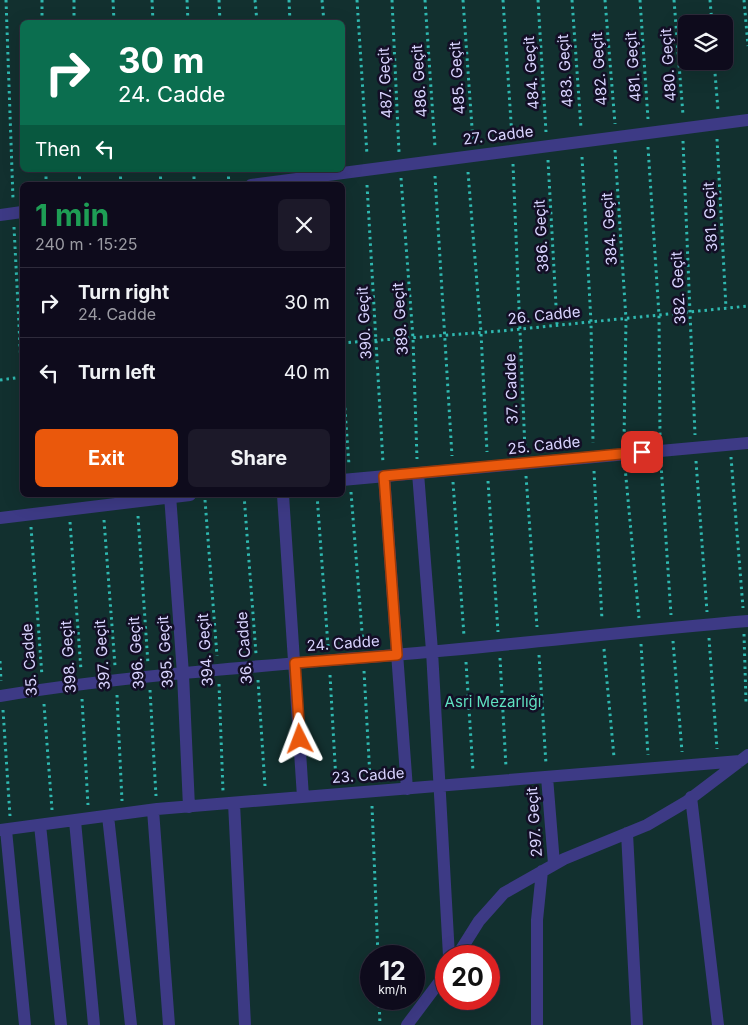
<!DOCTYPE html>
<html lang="en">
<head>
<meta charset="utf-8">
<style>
  body { margin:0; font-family:Inter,sans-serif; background:#1c1929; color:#f1f3f6; height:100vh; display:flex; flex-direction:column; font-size:19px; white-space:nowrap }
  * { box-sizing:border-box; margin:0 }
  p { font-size:16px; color:#9b9ba3 }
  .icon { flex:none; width:28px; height:28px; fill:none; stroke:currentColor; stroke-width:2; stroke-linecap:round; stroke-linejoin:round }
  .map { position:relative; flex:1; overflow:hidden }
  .sheet { position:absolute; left:20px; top:182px; width:325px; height:315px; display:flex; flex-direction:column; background:#0e0b1c; border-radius:8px; box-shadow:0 5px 20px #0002,0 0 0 1px #2e2b3b }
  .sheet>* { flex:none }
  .top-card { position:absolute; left:20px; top:20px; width:325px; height:152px; border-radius:8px; box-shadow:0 5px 20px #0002,0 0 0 1px #2e2b3b; background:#0b6e4f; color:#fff; overflow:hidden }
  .tools { position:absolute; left:678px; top:15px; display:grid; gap:10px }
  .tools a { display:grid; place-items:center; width:55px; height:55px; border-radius:8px; background:#0e0b1c; box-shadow:0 5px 20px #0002,0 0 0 1px #2e2b3b; font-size:25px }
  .speed { position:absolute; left:360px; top:945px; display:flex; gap:10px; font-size:25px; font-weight:700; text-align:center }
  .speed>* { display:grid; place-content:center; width:65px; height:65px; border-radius:50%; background:#0e0b1c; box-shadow:0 5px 20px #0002,0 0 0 1px #2e2b3b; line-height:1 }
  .speed small { font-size:12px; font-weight:400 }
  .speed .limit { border:8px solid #d22; background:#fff; color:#111 }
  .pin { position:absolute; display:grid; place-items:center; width:42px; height:42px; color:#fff; margin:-21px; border-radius:10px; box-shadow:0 2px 8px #0006 }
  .me { position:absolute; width:55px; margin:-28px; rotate:357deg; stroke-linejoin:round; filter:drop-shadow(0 0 4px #0008) }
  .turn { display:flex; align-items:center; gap:18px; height:105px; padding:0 15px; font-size:22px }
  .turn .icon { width:65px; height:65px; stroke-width:2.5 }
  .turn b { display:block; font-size:35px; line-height:42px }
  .then { display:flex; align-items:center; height:48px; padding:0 15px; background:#0003; gap:10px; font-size:19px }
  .round { display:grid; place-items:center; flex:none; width:52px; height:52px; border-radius:8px; background:#1c1929 }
  .head { display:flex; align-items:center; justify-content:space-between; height:85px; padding:0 15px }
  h1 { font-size:30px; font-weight:700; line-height:38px; color:#1e9e55 }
  .button { display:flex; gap:10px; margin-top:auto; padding:10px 15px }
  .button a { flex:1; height:58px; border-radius:8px; background:#ea580c; color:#fff; font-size:20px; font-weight:700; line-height:58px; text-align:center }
  .button a+a { background:#1c1929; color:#f1f3f6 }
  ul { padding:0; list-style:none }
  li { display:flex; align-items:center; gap:15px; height:70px; padding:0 15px; border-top:1px solid #2e2b3b }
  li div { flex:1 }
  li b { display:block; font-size:19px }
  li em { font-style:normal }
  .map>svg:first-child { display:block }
  .green { fill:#12302f; fill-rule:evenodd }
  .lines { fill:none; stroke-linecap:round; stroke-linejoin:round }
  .path { stroke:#2fb8b0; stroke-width:3; stroke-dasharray:2.5 4; stroke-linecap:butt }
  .minor { stroke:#3d3a85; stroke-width:12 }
  .route-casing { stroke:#983908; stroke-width:12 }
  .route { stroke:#ea580c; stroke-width:9 }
  .labels { text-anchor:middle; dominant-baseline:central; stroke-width:5; stroke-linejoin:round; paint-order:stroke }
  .street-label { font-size:15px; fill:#d9d4ff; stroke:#130f26 }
  .park-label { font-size:15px; fill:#5fe0c0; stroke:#130f26 }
</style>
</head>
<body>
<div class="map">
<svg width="748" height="1025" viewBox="0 0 748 1025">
  <rect width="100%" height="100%" fill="#130f26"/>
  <path class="green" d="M0,0H748V1025H0ZM22,22H342V170H22ZM686,24H724V61H686ZM22,185H342V495H22ZM371,956H414V999H371ZM446,956H489V999H446Z"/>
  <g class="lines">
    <path class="path" d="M6,0L13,199
      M42,0V22
      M74,0V22
      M113,0L114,22
      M152,0L153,22
      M187,0L188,22
      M219,0L220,22
      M255,0L257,22
      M289,0L290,22
      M322,0L324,22
      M357,0L367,155
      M392,0L399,152
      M425,0L435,147
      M463,0L473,142
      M503,0L512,137
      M538,0L546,132
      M572,0L581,128
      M605,0L615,124
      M640,0L648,119
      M674,0L683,115
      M710,0L712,24
      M744,0L748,46
      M714,61L718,110
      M717,139L726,308
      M683,141L695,435
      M648,147L659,315L660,438
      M615,150L626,319L624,441
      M582,157L591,322L593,443
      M548,160L557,324
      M513,164L525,450
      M46,170V185
      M79,170L80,185
      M120,170L121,185
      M160,170L161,185
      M194,170V185
      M228,170L229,185
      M468,172L481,333L487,452
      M435,176L452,456
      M401,178L413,338L417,459
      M367,185L383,463
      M14,227L22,384
      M342,343L501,331L748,306
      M342,369L349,465
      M0,380L22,377
      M731,457L743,608
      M696,461L707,612
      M661,464L671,615
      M625,467L639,618
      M594,471L602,620
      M526,476L537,627
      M488,481L498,632
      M453,482L464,636
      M351,492L363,645
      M244,495L256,654
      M317,495L328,646
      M205,500L217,656
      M138,516L148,664
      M104,520L115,666
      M70,522L81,670
      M31,527L42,676
      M744,634L746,702
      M709,638L717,749
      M673,641L682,752
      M641,644L648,755
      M604,649L614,757
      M539,655L546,764
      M500,658L506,767
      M0,661L1,681
      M466,662L473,771
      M364,671L370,777
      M330,675L336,781
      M258,680L265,786
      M219,684L223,791
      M150,690L156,796
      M117,695L122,801
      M82,699L88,805
      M44,704L52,810
      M3,710L10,816
      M372,806L378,956
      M379,999L380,1025"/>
    <path class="minor" d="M251,185L748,120
      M0,215L22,212
      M418,473L432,651L449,956
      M384,476L407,789
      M342,480L748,443
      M170,495L183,674L189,807
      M283,495L303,797
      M0,518L190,495
      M0,696C130,675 263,666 394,655C512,645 630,631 748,621
      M547,777L554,864
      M691,797L718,1025
      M234,803L245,1025
      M153,810L169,1025
      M108,816L131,1025
      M75,821L94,1025
      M40,825L61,1025
      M0,830L157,809L740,761
      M6,830L25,1025
      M627,833L637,1025
      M457,956L479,921L504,893L564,859L647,825L686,802L748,755
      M407,1025L446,973
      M537,1025V920L542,871"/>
  </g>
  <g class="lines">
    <g class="route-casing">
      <path id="route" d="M300,739L295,663L397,655L384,476L642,452"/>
    </g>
    <use href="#route" class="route"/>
  </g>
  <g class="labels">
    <g class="street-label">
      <text transform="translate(668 65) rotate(-94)">480. Geçit</text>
      <text transform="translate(633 67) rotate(-94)">481. Geçit</text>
      <text transform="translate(599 69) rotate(-94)">482. Geçit</text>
      <text transform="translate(565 71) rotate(-94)">483. Geçit</text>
      <text transform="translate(531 73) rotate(-94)">484. Geçit</text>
      <text transform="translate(457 78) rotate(-94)">485. Geçit</text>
      <text transform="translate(419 81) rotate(-94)">486. Geçit</text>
      <text transform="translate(385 83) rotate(-93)">487. Geçit</text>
      <text transform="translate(498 135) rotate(-7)">27. Cadde</text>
      <text transform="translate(710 217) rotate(-93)">381. Geçit</text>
      <text transform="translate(609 229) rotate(-94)">384. Geçit</text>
      <text transform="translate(541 236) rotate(-93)">386. Geçit</text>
      <text transform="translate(678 288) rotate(-93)">382. Geçit</text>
      <text transform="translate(544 315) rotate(-6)">26. Cadde</text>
      <text transform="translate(400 319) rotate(-94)">389. Geçit</text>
      <text transform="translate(364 323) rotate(-93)">390. Geçit</text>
      <text transform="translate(511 389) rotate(-92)">37. Cadde</text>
      <text transform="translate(544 445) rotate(-6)">25. Cadde</text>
      <text transform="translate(343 643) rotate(-4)">24. Cadde</text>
      <text transform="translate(244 648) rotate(-94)">36. Cadde</text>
      <text transform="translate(205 650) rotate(-94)">394. Geçit</text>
      <text transform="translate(165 652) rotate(-94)">395. Geçit</text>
      <text transform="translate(136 653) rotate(-94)">396. Geçit</text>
      <text transform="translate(102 655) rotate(-94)">397. Geçit</text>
      <text transform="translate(68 657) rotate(-94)">398. Geçit</text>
      <text transform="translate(29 660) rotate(-94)">35. Cadde</text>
      <text transform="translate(368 775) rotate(-4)">23. Cadde</text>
      <text transform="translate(534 822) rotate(-94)">297. Geçit</text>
    </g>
    <g class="park-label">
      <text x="493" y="701">Asri Mezarlığı</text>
    </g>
  </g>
</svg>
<div class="tools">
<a><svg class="icon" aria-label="layers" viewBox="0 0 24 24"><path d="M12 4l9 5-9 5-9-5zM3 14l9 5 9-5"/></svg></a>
</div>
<div class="speed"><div>12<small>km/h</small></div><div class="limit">20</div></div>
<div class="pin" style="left:642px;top:452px;background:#d93025"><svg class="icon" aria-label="arrive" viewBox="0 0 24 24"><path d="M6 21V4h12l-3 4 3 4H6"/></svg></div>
<svg class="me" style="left:300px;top:739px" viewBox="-20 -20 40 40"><path d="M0-17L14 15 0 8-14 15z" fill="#ea580c" stroke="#fff" stroke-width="4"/></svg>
<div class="top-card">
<div class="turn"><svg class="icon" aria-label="right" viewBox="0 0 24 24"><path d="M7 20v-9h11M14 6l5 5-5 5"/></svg><div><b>30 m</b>24. Cadde</div></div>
<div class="then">Then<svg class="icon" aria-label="left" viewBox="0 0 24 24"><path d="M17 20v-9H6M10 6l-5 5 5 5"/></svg></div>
</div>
<section class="sheet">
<div class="head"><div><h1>1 min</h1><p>240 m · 15:25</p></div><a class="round"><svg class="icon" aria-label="close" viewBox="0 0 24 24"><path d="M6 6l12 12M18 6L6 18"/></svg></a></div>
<ul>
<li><svg class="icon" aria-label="right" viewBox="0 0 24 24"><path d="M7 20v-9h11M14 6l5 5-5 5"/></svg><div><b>Turn right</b><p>24. Cadde</p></div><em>30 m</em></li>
<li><svg class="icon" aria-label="left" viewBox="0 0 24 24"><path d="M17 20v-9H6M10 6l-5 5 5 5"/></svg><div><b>Turn left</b></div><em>40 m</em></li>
</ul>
<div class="button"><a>Exit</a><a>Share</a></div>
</section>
</div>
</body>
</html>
